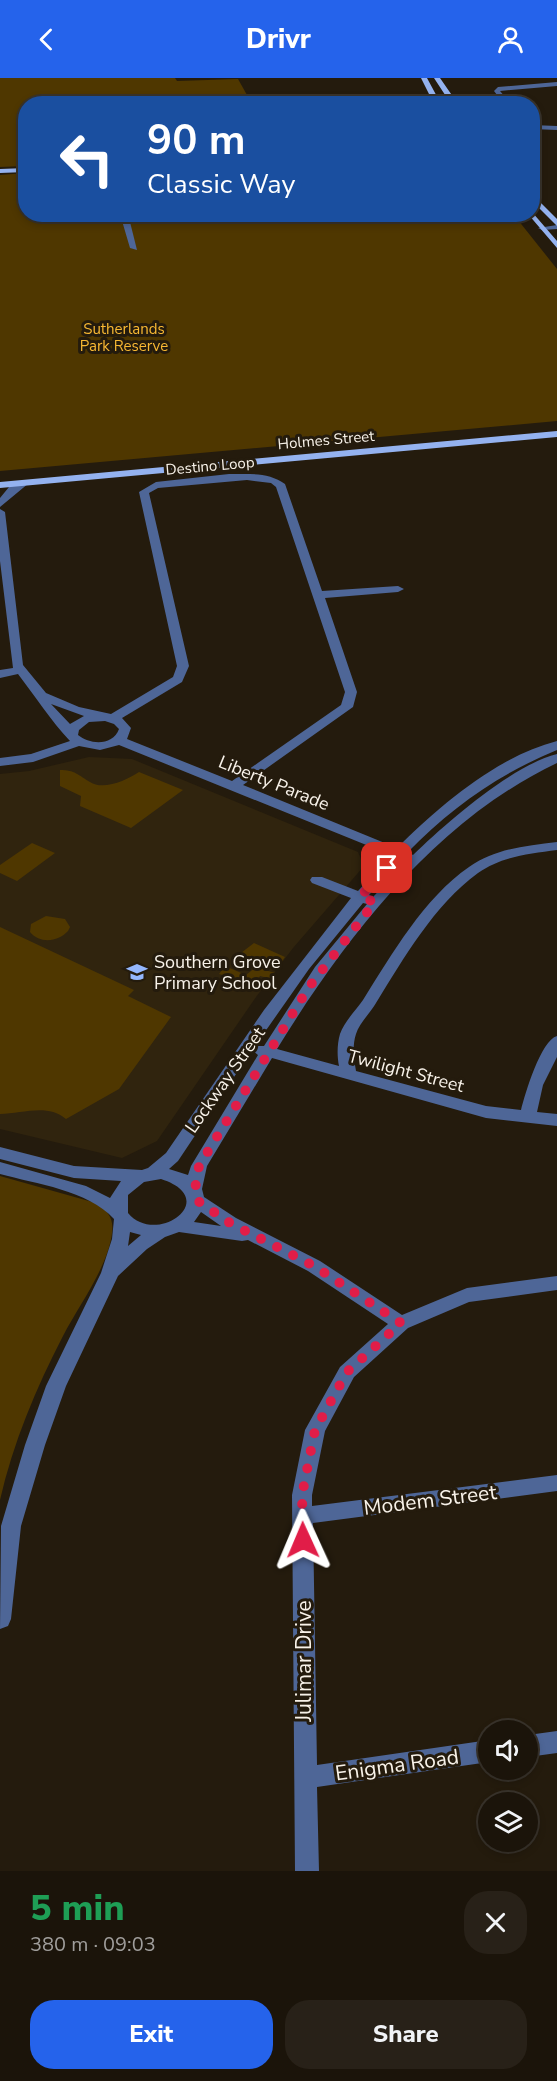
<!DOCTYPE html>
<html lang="en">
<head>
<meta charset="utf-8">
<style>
  body { margin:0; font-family:"Nunito Sans",sans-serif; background:#282118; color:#f1f3f6; height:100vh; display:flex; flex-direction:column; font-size:22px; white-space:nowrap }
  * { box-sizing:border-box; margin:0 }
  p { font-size:20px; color:#a09e9c }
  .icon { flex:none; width:33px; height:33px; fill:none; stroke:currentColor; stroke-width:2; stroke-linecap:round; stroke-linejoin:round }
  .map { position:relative; height:1793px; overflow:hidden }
  .panel { display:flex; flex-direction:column; background:#1b140a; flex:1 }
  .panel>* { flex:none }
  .guide { position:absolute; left:18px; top:18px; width:522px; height:126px; border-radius:24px; box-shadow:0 3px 9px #0003,0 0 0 2px #39332b; background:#1a4fa0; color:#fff; overflow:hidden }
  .fabs { position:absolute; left:478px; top:1642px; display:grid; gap:12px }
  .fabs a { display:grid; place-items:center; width:60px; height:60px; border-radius:50%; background:#1b140a; box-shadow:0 3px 9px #0003,0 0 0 2px #39332b; font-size:30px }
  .pin { position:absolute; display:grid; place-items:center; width:51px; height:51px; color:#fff; margin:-26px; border-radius:12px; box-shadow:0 3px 9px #0006 }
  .me { position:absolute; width:66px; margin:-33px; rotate:359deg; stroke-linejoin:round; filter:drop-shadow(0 0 4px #0008) }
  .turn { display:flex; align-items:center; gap:21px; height:126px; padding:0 30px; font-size:27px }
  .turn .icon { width:78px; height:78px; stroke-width:2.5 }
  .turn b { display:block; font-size:42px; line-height:51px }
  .round { display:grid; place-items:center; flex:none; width:63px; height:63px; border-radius:24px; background:#282118 }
  .overview { display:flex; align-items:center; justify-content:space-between; height:102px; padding:0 30px }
  h1 { font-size:36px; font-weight:800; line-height:45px; color:#1e9e55 }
  .cta { display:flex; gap:12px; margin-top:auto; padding:12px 30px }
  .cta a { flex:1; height:69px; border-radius:24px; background:#2563eb; color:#fff; font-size:24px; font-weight:800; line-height:69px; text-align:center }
  .cta a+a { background:#282118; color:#f1f3f6 }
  header { display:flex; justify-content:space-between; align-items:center; height:78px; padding:0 30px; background:#2563eb; color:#fff; font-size:27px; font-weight:800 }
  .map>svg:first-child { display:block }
  .built { fill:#30240e }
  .green { fill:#4f3700 }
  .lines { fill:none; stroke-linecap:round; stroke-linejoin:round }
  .minor { fill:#4e6697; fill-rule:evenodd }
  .major { fill:#94b2ef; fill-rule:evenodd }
  .route { stroke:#e11d48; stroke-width:10; stroke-dasharray:0 18 }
  .labels { text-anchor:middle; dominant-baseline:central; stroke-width:6; stroke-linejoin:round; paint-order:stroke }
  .far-park-label { font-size:15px; fill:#f8b833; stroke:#241b0d }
  .far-street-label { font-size:15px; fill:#f8f2e9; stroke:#241b0d }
  .street-label { font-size:18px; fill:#f8f2e9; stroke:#241b0d }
  .poi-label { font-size:18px; fill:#f8f2e9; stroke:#241b0d; text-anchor:start }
  .near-street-label { font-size:21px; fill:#f8f2e9; stroke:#241b0d }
</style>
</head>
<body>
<header><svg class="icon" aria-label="back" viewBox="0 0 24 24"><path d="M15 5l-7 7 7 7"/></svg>Drivr<svg class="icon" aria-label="person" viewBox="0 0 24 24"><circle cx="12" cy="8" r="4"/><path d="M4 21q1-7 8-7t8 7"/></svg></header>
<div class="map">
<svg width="557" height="1793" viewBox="0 0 557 1793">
  <rect width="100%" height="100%" fill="#241b0d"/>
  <path class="built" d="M89,679L132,681L358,774L364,788L293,870L256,919L157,1063L122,1080L0,1051V696L29,693Z"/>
  <path class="green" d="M0,0H175L177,3L238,1L247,17L186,20L188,26H26L25,88L0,89Z
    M25,95L26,136L514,137L557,191V343L0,393V97Z
    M60,692C75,692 78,697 90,704C103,713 127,702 139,694L183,712L131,750L80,728L81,718L60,708Z
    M32,765L55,775L17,803L0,795V787Z
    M46,838L65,841L70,849L68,853C58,864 40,866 30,854L31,846Z
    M0,849L134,912L128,918L171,939L119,1011L66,1041C47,1025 22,1036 0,1036Z
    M254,865L285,879L278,889L237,878Z
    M225,888L246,897L256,889L275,895L271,901L260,898L255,906L219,896Z
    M0,1098L96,1125C108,1133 114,1140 112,1155C108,1189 79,1227 63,1258C36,1310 13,1365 0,1422Z"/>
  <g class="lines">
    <path class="minor" d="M557,4V8L500,13L511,26H504L494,13L498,9Z
      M532,47L557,48V52L532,51Z
      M532,93L539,100L532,103Z
      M120,136H128L137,172L130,170Z
      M557,147V151L542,152L538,150Z
      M229,396C248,396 269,394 285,406L322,513L398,508L404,511L398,514L325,520L357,614L353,629L243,707L397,770C439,728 498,678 557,663V672C499,696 452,729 408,774L413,777C447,744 511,688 557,676V685C435,743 346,859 277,971L339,988C337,978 337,966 340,956C344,944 356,932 363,922C392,876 424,820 469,789C496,770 526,768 557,764V772C529,776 502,778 478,795C434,827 404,880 376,925C370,935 359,946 356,956C352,968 354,981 356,993L486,1028L521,1032C525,1016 541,962 557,958V979L543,1007L537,1034L557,1036V1048L486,1040L272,980L207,1088L202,1111L204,1119L236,1140L320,1183L402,1237L467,1210L557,1198V1212L469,1224L408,1250L354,1299L325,1353L312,1417V1428L557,1397V1413L313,1445L317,1687L489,1662V1684L317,1709L319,1793H295L292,1417L305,1352L340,1289L388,1246L308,1193L248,1162L242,1163L179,1154L165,1159L147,1171L118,1198L66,1308L45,1367L21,1448L11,1541L8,1548L0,1551L1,1448L25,1367L46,1308L101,1195L112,1161L114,1141C88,1112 36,1106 0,1096V1084L86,1108L110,1120L121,1103L74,1100L0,1081V1069L74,1088L142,1092L148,1090L166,1075L264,932L351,820L312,805L310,802L312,799H322L358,813L391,777L119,667L100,672L79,668L33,684L0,688V680L31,676L70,663C51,643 35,618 18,596L0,600V592L13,590L0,483V431L5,434L23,587L46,615L79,629L111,636L173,599L177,588L139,414L156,404ZM247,402L271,405L276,409L345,614L341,627L232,703L127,661L131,650L122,640L182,604L189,588L149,415L158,410ZM51,626L84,638L70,646ZM105,643L114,646L119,651C113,668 90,667 78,657L79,652L89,644ZM402,781L407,783L373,819L369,817ZM363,825L367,826L315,889L264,968H255L309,891ZM252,972L258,977L191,1088L188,1097L169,1091L178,1083ZM161,1101C223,1121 156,1169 128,1135V1117L144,1104ZM201,1134L221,1148L194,1144ZM130,1154L141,1157L128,1168Z
      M20,403L29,405L0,429V420L9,409Z
      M557,1653V1675L528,1679V1657Z"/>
    <path class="major" d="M421,0H427L441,26H434Z
      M434,0H440L458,26H451Z
      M26,90V94L0,95V91Z
      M532,116L557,141V148L532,123Z
      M532,134L557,163V170L528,136H532Z
      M557,353V359L0,410V404Z"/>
  </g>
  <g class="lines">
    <path class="route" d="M303,1462L302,1417L315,1352L347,1294L401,1245L314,1188L230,1145L198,1123L195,1111L199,1088L309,909L375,824L360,819L387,790"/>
  </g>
  <defs>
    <g id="school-bare" transform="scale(1.62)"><path d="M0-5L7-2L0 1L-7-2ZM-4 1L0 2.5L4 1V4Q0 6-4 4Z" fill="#94b7fd" stroke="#241b0d" stroke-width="2.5" paint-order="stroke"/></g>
  </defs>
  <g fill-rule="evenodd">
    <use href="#school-bare" x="137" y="894"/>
  </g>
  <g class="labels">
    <g class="far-park-label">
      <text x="124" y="251">Sutherlands<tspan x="124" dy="17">Park Reserve</tspan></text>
    </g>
    <g class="far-street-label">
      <text transform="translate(326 362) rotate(-5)">Holmes Street</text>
      <text transform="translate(210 388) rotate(-5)">Destino Loop</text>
    </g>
    <g class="street-label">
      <text transform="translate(274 705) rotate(22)">Liberty Parade</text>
      <text transform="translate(406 993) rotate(15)">Twilight Street</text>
      <text transform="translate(225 1002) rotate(-55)">Lockway Street</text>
    </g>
    <g class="poi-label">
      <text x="154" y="884">Southern Grove<tspan x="154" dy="21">Primary School</tspan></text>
    </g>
    <g class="near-street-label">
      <text transform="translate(430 1422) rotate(-7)">Modem Street</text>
      <text transform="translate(304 1583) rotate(-90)">Julimar Drive</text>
      <text transform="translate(397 1687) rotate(-8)">Enigma Road</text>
    </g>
  </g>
</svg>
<div class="fabs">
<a><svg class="icon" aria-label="sound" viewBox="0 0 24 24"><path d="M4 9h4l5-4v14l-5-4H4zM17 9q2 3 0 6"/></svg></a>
<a><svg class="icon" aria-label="layers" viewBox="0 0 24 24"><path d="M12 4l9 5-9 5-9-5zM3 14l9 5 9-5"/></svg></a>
</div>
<div class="pin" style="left:387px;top:790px;background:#d93025"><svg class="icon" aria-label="arrive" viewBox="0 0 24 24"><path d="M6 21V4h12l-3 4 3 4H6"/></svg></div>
<svg class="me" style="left:303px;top:1462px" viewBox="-20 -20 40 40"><path d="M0-17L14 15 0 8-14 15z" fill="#e11d48" stroke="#fff" stroke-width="4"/></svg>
<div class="guide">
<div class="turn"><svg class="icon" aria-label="left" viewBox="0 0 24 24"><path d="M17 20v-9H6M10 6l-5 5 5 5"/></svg><div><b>90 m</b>Classic Way</div></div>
</div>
</div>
<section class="panel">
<div class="overview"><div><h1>5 min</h1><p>380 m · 09:03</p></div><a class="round"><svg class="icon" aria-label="close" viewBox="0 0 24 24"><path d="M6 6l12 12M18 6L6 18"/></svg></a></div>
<div class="cta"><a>Exit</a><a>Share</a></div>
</section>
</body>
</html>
